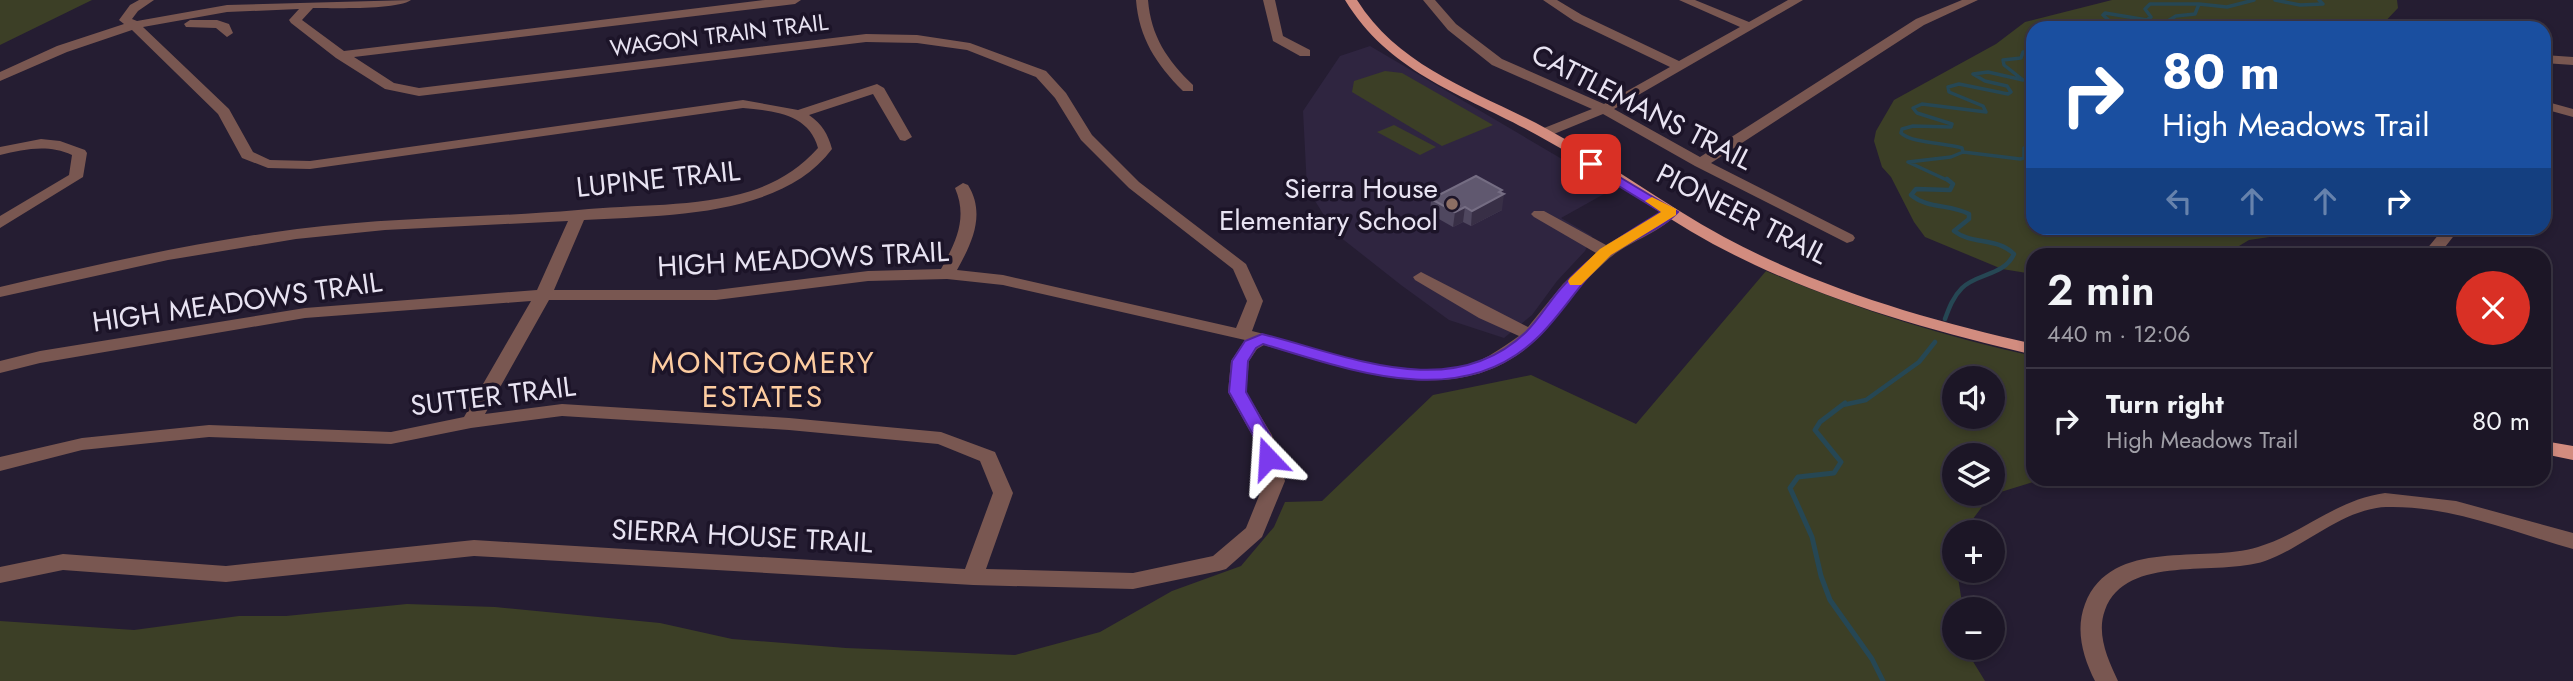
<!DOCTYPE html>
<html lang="en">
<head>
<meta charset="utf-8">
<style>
  body { margin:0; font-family:Jost,sans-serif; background:#251f2e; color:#f1f3f6; height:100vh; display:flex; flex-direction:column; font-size:26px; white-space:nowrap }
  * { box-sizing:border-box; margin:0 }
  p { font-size:23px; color:#a09fa7 }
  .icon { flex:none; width:38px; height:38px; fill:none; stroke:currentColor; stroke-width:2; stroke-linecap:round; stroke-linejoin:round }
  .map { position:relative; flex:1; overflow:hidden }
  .sheet { position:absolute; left:2026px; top:248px; width:525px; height:238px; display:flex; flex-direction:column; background:#1c1626; border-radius:21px; box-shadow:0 4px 10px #0003,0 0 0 2px #3a3543 }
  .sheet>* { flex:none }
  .banner { position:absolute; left:2026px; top:21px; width:525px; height:214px; border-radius:21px; box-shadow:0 4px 10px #0003,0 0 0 2px #3a3543; background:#1a4fa0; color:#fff; overflow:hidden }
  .tools { position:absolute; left:1942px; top:366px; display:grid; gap:14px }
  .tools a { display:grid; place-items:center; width:63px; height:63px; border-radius:50%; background:#1c1626; box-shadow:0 4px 10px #0003,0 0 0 2px #3a3543; font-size:35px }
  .pin { position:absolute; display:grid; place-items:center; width:60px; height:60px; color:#fff; margin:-30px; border-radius:14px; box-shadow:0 4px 10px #0006 }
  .me { position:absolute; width:77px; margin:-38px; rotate:340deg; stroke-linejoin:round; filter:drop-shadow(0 0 5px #0008) }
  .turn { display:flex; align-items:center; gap:24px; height:147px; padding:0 21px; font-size:32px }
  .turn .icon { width:91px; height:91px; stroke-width:2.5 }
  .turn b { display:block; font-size:49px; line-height:60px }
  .lanes { display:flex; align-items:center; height:66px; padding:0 21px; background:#0003; justify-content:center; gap:35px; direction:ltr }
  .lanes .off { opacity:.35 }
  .round { display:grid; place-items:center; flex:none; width:74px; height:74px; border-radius:37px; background:#251f2e }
  .headline { display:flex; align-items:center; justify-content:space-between; height:119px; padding:0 21px }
  h1 { font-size:42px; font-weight:600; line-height:52px }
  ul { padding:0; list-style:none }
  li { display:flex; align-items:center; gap:21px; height:105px; padding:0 21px; border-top:2px solid #3a3543 }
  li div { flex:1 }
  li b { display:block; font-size:26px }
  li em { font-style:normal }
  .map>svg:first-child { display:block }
  .built { fill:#2f2540 }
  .green { fill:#3c3f26; fill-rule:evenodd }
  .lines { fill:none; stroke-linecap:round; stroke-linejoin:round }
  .stream-far2 { stroke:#264754; stroke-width:3.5 }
  .stream-far1 { stroke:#264754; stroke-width:4.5 }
  .stream { stroke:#264754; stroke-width:5 }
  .minor { fill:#795751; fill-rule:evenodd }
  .major { fill:#d28c7f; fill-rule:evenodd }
  .wall { fill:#4f475f }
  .shaded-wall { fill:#382f46 }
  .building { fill:#60586f; stroke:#756d83; stroke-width:2 }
  .route { fill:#7c3aed; stroke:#51269a; stroke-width:2 }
  .slow { fill:#f59e0b }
  .education-dot { fill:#8d6e63; stroke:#1c1428; stroke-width:2.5 }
  .labels { text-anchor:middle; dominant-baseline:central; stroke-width:7; stroke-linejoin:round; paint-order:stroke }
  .far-street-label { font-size:23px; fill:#e8e3f2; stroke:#1c1428 }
  .street-label { font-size:28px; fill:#e8e3f2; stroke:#1c1428 }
  .poi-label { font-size:28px; fill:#e8e3f2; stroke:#1c1428; text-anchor:end }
  .neighbourhood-label { font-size:30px; letter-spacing:2px; fill:#fdcca0; stroke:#1c1428 }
</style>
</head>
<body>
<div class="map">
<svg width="2573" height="681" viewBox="0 0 2573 681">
  <rect width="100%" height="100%" fill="#251d32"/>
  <path class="built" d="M1370,46L1613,189L1561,218L1592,236L1585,251L1557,281L1532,315L1504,338L1449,320L1401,285L1335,233L1307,188L1303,111L1340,56Z"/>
  <path class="green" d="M0,0H92L0,45Z
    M2112,0H2397L2398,8L2379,28H2034V228H2297L2283,235L2249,240L2224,255L2034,256L2033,274L2002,269L1925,237L1914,222L1891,177L1882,167L1874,141L1876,131L1894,100L1996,44L2025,22Z
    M1385,71L1402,73L1493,125L1442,146L1352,92L1354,81Z
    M1394,125L1436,147L1420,155L1377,132Z
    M1766,271C1853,308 1941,336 2033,356L2034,480H2040L1991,495L1963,532H1955V570L1957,571L1963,609H1955V648H1968L1969,655L1985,681H0V621L134,630L239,616H286L407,604L495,607L660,623L732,639L846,648L1015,655L1100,632L1172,591L1241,566L1274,527L1285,502L1322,501L1433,395L1531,375L1636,424ZM1993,378V416H1955V378ZM1993,455V494H1955V455Z"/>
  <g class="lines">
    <path class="stream-far2" d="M2275,0L2300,5L2323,4L2319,0
      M2077,28L2075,24L2080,23L2115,26L2103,15L2105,13L2147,20L2151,17L2145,9L2150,4H2199
      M2164,28L2161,25L2176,16L2195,14L2199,4L2227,7L2254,0
      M2034,33L2030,38L2034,39
      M1963,152L2020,159L2024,158V148L2034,149
      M1949,181L1908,162L1951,157L1963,152L1962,148C1946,143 1911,143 1901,133L1902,129L1913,126L1951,127L1952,124L1917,113L1913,108L1922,104L1986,112L1983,106L1949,92L1948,87L1959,84L2008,94L2011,92L2007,86L1985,81L1973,74L1988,72L2023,80L2004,65L2003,60L2021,58L2023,52L2034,51"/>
    <path class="stream-far1" d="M1945,319C1949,308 1953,297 1962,288C1977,273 2004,276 2014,254C1997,237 1972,245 1954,231L1969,219V214C1950,204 1928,209 1911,195L1916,189L1950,190L1953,184L1947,179
      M1843,405L1866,400L1919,362L1935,342"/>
    <path class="stream" d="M1845,403L1820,422L1815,430L1841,462L1834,473L1798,477L1790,488L1812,537L1821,576L1830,600L1872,659L1883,681"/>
    <path class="minor" d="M139,0H154L138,11L132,19L137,21L227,5L411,0C397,10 333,8 313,8L302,20L344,51L765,0H801L795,4L354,57L394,83L419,88L866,34L917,35L970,43L1046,71L1066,93L1092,135L1139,182L1246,264L1263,301L1252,331C1315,346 1391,381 1457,368C1480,364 1500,349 1519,336L1479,318L1415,280L1413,277L1421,272L1528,327L1563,284L1596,253L1534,217L1531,214L1534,211H1544L1606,245L1666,209H1676L1679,212C1660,234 1625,242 1604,263C1594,273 1583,282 1574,293C1561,308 1551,326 1537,339C1460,413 1352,370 1264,345L1257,349L1249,361L1246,392L1272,435L1285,481L1262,537L1226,569L1219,571L1133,589L973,585L474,556L226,582L63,570L0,583V567L63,554L226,566L474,540L965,569L993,493L980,461L938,444L789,430L562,416L471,428L391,444L209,437L82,450L0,471V457L82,438L209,425L391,432L464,417L531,301L305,318L40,363L0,373V361L40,351L305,308L537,290L568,221L385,230L296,239L168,260L0,297V287C98,264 197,242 297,229C390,217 485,218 578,210C635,204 695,208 751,191C778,182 799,169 818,148C809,114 774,111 743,108L310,169L268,168L242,158L218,114L132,30L67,52L0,81V72L57,46L124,24L119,20L130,5ZM299,9L289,20L291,23L336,58L385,89L419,96L866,42L917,43L967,50L1036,77L1055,98L1081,140L1129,188L1233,269L1247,301L1236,328L1003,275L957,270C972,243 986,214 968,185L963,183L955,188C968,218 956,242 941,269L868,271L716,290H554L584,220C662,215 781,218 832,149C828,134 822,124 809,115L873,94L900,140L905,141L912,137L884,88L877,84L798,110L743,100L310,161L270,160L253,152L229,109L143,27L227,12ZM947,279L1003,285L1245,340L1231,361L1228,392L1252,435L1265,481L1246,528L1213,556L1133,573L986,569L1013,493L995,452L941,432L789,418L562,404L485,414L549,300H716L868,281Z
      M1136,0H1148C1151,36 1167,60 1193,85V91H1183C1156,64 1139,38 1136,0Z
      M1263,0H1275L1283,36L1310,50V56H1300L1273,41Z
      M1423,0H1435L1456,24L1502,59L1604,104L1670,67L1574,21L1543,0H1557L1582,15L1679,61L1740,27L1679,0H1695L1749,22L1788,0H1803L1614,109L1700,157L1916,19L1962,0H1978L1924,25L1711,163L1853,235L1855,238L1853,241L1847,243L1695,166L1603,114L1549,136H1539V130L1592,109L1492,65L1448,30Z
      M190,20H217L229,24L233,33L227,37L216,28L186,27L184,24Z
      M2544,55L2573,57V65L2544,63Z
      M2544,101L2573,109V117L2544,109Z
      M41,139L60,141L85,150L87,153L83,177L0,228V216L69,175L72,155C48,144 25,149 0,155V147Z
      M2444,228H2460L2438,256H2421Z
      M2385,493L2456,501L2573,533V549C2513,532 2449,505 2386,507C2342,509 2305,547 2265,561C2218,577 2126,553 2105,610C2096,634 2108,660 2118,681H2095C2083,657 2075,630 2085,604C2112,536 2203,564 2258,547C2304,533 2335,500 2385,493Z"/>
    <path class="major" d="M1345,0H1357C1400,69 1479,92 1547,129C1608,162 1663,204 1724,237C1821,289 1927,320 2034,344V355C1923,329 1814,298 1713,244C1653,211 1598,168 1537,135C1465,95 1390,74 1345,0Z
      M2544,441L2573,446V460L2544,454Z"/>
  </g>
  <path class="wall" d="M1502,193V210L1471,226L1463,222L1453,227L1430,214L1431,199Z"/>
  <path class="shaded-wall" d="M1502,190L1501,196L1504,194L1502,210L1471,226L1472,211Z
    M1465,207L1463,222L1453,227L1455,212Z"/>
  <path class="building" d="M1476,176L1502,190L1499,192L1504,194L1472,211L1465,207L1455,212L1431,199Z"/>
  <path class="route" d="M1591,160L1678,212C1660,231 1631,239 1610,255C1581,279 1563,314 1536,339C1459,412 1351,370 1263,344L1256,348L1248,361L1246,392L1270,435L1277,458L1268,464L1262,462L1253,435L1229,392L1232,361L1245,341L1262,334C1347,355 1451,404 1526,332C1540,318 1550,300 1563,286C1591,254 1625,234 1661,212L1586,166V161Z"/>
  <path class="slow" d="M1652,197L1676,209V215L1611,255L1581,285H1570L1568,281L1570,278L1600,249L1661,212L1645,201Z"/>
  <circle class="education-dot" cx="1452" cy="204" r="7"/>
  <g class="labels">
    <g class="far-street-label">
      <text transform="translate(719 35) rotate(-7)">WAGON TRAIN TRAIL</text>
    </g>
    <g class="street-label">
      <text transform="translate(1642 107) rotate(27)">CATTLEMANS TRAIL</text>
      <text transform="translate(658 179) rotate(-6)">LUPINE TRAIL</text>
      <text transform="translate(1742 214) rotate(27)">PIONEER TRAIL</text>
      <text transform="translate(803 259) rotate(-3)">HIGH MEADOWS TRAIL</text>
      <text transform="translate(237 302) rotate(-8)">HIGH MEADOWS TRAIL</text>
      <text transform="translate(493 396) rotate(-7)">SUTTER TRAIL</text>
      <text transform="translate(742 536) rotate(3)">SIERRA HOUSE TRAIL</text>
    </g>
    <g class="poi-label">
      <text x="1438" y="188">Sierra House<tspan x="1438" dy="32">Elementary School</tspan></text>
    </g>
    <g class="neighbourhood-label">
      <text x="763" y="362">MONTGOMERY<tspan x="763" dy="34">ESTATES</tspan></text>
    </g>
  </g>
</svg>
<div class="tools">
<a><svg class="icon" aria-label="sound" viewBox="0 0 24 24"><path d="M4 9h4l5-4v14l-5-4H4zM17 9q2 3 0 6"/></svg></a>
<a><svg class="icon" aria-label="layers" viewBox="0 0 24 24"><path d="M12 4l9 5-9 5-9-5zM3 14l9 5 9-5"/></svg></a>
<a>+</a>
<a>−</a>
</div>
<div class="pin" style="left:1591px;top:164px;background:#d93025"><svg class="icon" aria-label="arrive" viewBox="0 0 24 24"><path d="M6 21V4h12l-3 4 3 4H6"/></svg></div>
<svg class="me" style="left:1268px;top:458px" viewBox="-20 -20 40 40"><path d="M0-17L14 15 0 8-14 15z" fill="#7c3aed" stroke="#fff" stroke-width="4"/></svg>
<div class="banner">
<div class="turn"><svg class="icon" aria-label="right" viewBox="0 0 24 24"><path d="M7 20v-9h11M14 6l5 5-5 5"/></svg><div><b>80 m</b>High Meadows Trail</div></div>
<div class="lanes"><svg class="icon off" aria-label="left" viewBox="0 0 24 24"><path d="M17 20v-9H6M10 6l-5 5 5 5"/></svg><svg class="icon off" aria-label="ahead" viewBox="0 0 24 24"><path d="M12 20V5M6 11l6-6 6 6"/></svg><svg class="icon off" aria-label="ahead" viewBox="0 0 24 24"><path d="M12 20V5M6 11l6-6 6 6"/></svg><svg class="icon" aria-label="right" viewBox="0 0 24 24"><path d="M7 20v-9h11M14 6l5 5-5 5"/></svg></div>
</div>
<section class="sheet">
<div class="headline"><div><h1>2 min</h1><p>440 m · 12:06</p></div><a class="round" style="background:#d93025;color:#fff"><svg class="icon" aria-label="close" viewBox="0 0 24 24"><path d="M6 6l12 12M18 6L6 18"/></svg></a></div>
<ul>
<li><svg class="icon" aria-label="right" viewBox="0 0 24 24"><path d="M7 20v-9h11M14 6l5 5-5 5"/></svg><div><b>Turn right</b><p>High Meadows Trail</p></div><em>80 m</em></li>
</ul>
</section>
</div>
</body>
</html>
